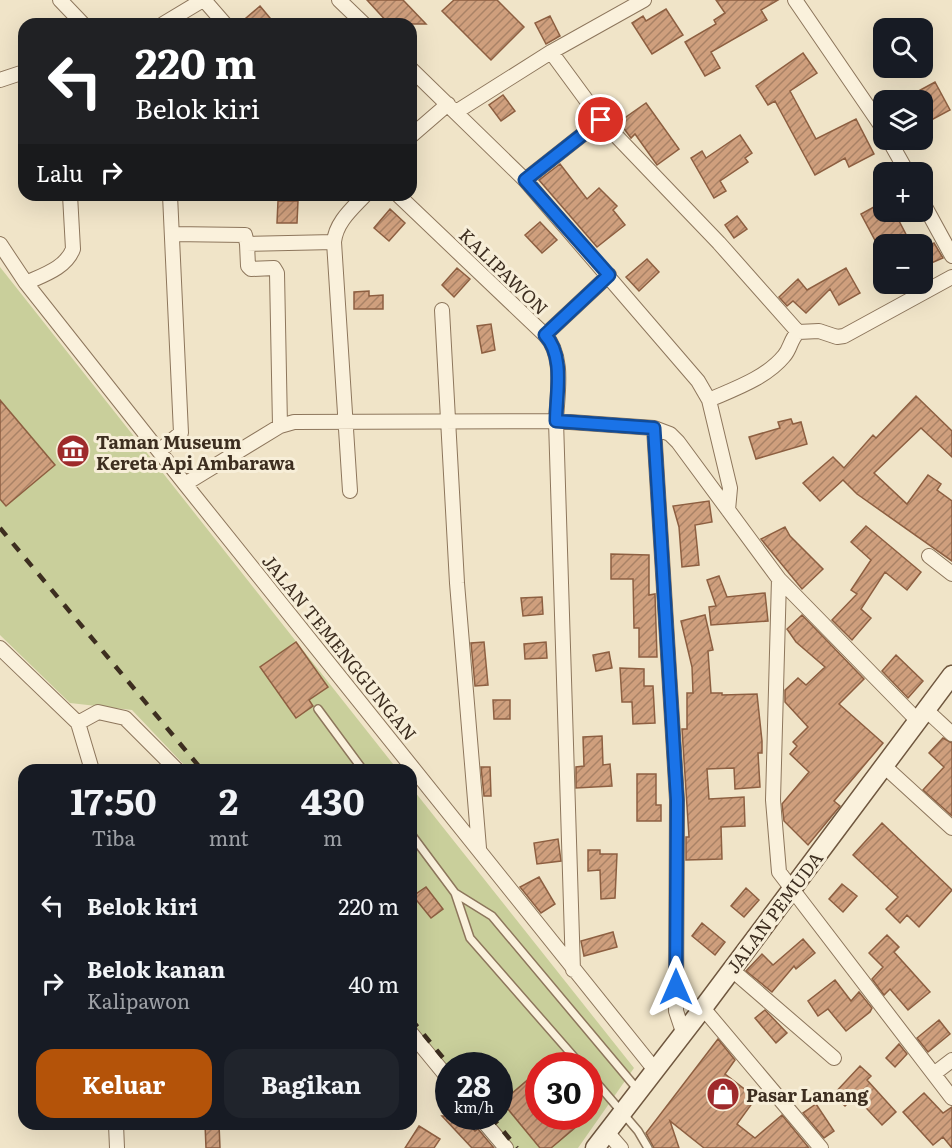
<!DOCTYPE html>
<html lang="id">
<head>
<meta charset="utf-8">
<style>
  body { margin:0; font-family:Literata,serif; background:#20242c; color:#f1f3f6; height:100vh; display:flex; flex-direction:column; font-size:22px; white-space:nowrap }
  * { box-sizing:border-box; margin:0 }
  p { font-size:20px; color:#9ea1a6 }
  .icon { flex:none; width:33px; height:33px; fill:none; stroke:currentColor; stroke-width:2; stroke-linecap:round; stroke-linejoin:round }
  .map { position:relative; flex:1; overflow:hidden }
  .panel { position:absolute; left:18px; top:764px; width:399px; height:366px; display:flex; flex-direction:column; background:#171b24; border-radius:18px; box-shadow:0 6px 24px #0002 }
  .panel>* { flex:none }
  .banner { position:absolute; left:18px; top:18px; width:399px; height:183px; border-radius:18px; box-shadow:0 6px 24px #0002; background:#202124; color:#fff; overflow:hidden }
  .fabs { position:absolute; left:873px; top:18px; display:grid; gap:12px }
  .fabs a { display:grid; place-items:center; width:60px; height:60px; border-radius:12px; background:#171b24; box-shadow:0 6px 24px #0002; font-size:30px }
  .speed { position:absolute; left:435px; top:1052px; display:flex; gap:12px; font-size:30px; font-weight:700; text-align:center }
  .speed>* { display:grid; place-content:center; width:78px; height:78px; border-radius:50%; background:#171b24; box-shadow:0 6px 24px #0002; line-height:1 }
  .speed small { font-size:15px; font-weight:400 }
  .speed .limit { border:9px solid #d22; background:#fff; color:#111 }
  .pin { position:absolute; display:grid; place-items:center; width:51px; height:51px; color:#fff; margin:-26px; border:3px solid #fff; border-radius:50%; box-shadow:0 2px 6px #0007 }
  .me { position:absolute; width:66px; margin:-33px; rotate:0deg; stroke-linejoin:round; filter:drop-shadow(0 0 4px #0008) }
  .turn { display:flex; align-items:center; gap:21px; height:126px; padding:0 18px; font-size:27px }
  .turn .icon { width:78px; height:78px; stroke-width:2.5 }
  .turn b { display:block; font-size:42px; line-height:51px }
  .then { display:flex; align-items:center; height:57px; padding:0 18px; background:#0003; gap:12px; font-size:22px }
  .eta { display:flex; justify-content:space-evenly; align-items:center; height:102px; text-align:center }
  .eta b { font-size:36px; font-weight:700; line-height:42px }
  .cta { display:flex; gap:12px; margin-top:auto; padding:12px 18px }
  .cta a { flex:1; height:69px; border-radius:18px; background:#b45309; color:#fff; font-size:24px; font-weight:700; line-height:69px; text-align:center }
  .cta a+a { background:#20242c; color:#f1f3f6 }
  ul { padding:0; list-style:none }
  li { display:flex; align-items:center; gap:18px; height:78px; padding:0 18px }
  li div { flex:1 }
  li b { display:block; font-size:22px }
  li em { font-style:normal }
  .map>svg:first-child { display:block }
  .green { fill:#c9cf9b; fill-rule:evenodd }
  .building { fill:url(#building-hatch); stroke:#8d5f41; stroke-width:1.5 }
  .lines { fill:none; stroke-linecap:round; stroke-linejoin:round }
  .lane-casing { stroke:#8d765c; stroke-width:10 }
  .street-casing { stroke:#8d765c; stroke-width:16 }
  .secondary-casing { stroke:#6f573f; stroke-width:21 }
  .lane { stroke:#faf1dc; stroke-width:7 }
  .street { stroke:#faf1dc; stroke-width:14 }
  .secondary { stroke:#faf1dc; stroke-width:18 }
  .rail { stroke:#3d2e20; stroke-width:4.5; stroke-dasharray:10 10; stroke-linecap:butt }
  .route-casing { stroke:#114b97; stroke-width:15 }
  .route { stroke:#1a73e8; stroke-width:10 }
  .labels { text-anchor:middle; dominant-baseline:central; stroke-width:6; stroke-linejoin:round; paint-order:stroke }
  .street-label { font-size:18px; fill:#3d2e20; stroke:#f7eed8 }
  .poi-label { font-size:18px; font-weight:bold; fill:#3d2e20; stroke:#f7eed8; text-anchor:start }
</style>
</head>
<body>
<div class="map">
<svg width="952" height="1148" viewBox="0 0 952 1148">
  <defs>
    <pattern id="building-hatch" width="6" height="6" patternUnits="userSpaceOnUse" patternTransform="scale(1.5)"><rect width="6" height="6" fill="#cf9f7d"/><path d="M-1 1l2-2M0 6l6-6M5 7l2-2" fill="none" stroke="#a98266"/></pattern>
  </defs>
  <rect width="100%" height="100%" fill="#f0e4c8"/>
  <path class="green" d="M0,267L397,769H188L132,710L70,703L0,635Z
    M411,787L634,1068L578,1148H514L487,1116H500V1065H448V1069L411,1024ZM538,1065H590V1116H538Z"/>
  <path class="building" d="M367,0H403L426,24H389Z
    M454,0H497L524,27L491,60L442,11Z
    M716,0H778L761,10L767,20L711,52L720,68L705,76L685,42L716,24L714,20L725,13Z
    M260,6L275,24H239Z
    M666,9L683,35L652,54L632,23L643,16L646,21Z
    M550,16L560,36L546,44L535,23Z
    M803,53L817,73L790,91L816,139L856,119L874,154L849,167L845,158L815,175L775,101L768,105L756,86Z
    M935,82L950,110L922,125V100H902Z
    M503,95L515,111L501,121L489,105Z
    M646,103L679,149L657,165L635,134L631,138L619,122Z
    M740,135L752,153L745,158L748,162L720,181L726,191L714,198L691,158L702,151L706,158Z
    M560,164L587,199L599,188L617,206L613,210L625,225L597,247L539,180Z
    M278,201H298L297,223H277Z
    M881,203L890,221L897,217L911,244H877L861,214Z
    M390,209L405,223L389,241L374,228Z
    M737,216L747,229L734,238L725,225Z
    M540,222L557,240L542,253L525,235Z
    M934,243L943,258L922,267V249Z
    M647,259L659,272L639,291L626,277Z
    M457,268L470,279L454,297L442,285Z
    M846,268L860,293L839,305L830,289L806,313L793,301L787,306L779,297L798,279L807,290Z
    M369,291V296L383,295V309H354V292Z
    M491,324L495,350L482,353L477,326Z
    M916,396L952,431V457L921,428L874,473L907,504L928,475L941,484L937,490L952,501V561L857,494L843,480L820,501L803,483L833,457L844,468L873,435L876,438Z
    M0,400L55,465L6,506L0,499Z
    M791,419L793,424L801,422L807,444L756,459L749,437L780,428L778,422Z
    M709,501L712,522L695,525L699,565L682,567L679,527L673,506Z
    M866,526L921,572L907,590L885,572L861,609L871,618L852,640L832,620L857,594L851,590L871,560L851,542Z
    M785,527L790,536L823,569L802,589L761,539Z
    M611,554L649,555V595L655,594L657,657H639V628H634L633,579H611Z
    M719,576L727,597L765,593L768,621L711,625L709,607L716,606L707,580Z
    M542,597L543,614L523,616L521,598Z
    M705,615L713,650L708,651L711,693H722V695L757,694L762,741V753H758L760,787L735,789L734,768L707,769L709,799L744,797L745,826L721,827L722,859L686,860V837H689L682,729H687V693H693L692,667L681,621Z
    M802,615L864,679L839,704L883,743L834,801L840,806L808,845L784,821L782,804L809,772L790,754L797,746L793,742L808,727L785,702V690L798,678L806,685L825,667L796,642L787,629Z
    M296,642L328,687L309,700L313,706L296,718L260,667Z
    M484,642L488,685L475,686L471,643Z
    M546,642L547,658L525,659L524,644Z
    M609,652L612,668L596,671L593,655Z
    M896,655L923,681L908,698L882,671Z
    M620,668L644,669V686H653L655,723L633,724L632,702H622Z
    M493,700H510V719H494Z
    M602,736L603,765L610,764L612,786L576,788V767L584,766L583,737Z
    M943,738L952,743V816L923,790L944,767L929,753Z
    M481,767H490L491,796H484Z
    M637,774H656V805H661V821H637Z
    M882,823L952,890L919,927L907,915L900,923L886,909L898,897L853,855Z
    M558,839L561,861L537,864L534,843Z
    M588,850H600V854H617L615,898L601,899L600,870L588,871Z
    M539,877L555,904L541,913L520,887Z
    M842,884L857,896L843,912L829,899Z
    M426,887L443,909L431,918L413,896Z
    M746,888L759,900L744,917L731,906Z
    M702,923L725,942L715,955L692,936Z
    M613,932L617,947L584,956L581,941Z
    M887,935L899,947L894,952L930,992L908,1010L890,989L884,995L872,979L883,967L869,953Z
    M803,939L815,953L796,969L794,966L772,992L746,971L762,954L773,965Z
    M835,980L851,1001L859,992L872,1008L870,1012L846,1031L828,1009L818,1016L808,1001Z
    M765,1010L787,1033L776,1043L755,1018Z
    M939,1020L950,1034L928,1052L917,1038Z
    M718,1039L735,1060L725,1074L756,1098L737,1124L755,1138L782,1115L809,1148H704L670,1121L679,1148H654L646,1133Z
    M899,1044L907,1054L895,1067L886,1058Z
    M860,1066L871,1076L867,1080L896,1112L882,1125L855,1096L845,1106L833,1095Z
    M538,1071V1116H589L551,1148H540L502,1102Z
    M924,1093L943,1113L952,1107V1148L943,1137L933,1145L903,1112Z
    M816,1104L834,1131L824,1138L803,1113Z
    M442,1116H461L475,1131L478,1129L494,1148H472Z
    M205,1124H219L220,1148H206Z
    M419,1126L440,1139L434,1148H405Z"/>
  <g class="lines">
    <g class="lane-casing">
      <path id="lane" d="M318,709L363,770
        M411,834L455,893L470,938L581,1065
        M455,893L492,916L638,1090
        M590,1075L638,1131L648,1148"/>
    </g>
    <g class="street-casing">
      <path id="street" d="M60,0L83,24
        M204,0L225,24
        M339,0L364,24
        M795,0L884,130
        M163,24L203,0
        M551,52L601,120L719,243L798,332L819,331L837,337L844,336L952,277
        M411,69L525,180L698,381L709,400L730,488L728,510
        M0,80L24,72
        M456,112L551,52L644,0
        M411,136L448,104
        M889,140L907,172
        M525,180L601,120
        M398,195L545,335C565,356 557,394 556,421L573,970
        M922,201L952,256
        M172,234L245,235L247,244
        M0,244L26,283L185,484L655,1070
        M26,283C43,275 66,268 73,249L70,195
        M442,310L457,583L479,848
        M545,335L609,275
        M709,400C734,389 766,378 784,356C791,348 790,340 798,332
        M280,426L277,273L274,268L251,269L248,266L247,244L334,242
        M654,428L677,800L676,1011L683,1032
        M159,451L181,433L170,195
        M185,484L280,426L294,422L556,421L654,428L670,434L678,442L779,579L917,720
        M350,491L334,242C336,222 352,209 365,195
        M929,556L952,574
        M779,579L773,800L779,872L952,1098
        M0,648L78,723L92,770
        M925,709L952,734
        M78,723L98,712L125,718L177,770
        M883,765L952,828
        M732,970L834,1058
        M703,1008L821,1148
        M411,1033L448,1078
        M935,1073L952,1060
        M479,1116L506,1148
        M116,1124L117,1148
        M607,1132L621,1148"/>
    </g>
    <g class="secondary-casing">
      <path id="secondary" d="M595,1148L703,1008L952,675"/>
    </g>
    <use href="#lane" class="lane"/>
    <use href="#street" class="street"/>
    <use href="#secondary" class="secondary"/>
    <path class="rail" d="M0,528L202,770
      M411,1019L449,1065
      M491,1116L517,1148"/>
  </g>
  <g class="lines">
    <g class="route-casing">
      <path id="route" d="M601,120L525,180L609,275L545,335C565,356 556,394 556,421L654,428L677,800L676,987"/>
    </g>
    <use href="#route" class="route"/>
  </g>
  <defs>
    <g id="museum-disc" transform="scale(1.725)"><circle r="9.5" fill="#9e2a2b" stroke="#f7eed8"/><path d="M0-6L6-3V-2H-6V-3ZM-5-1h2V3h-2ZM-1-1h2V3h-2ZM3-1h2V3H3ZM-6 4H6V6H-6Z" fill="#fff"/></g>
    <g id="shop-disc" transform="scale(1.725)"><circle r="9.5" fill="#9e2a2b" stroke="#f7eed8"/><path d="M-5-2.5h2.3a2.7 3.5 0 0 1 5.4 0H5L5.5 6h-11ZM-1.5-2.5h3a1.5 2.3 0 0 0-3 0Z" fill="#fff"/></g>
  </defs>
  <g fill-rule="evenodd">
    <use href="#museum-disc" x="73" y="451"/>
    <use href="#shop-disc" x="723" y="1094"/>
  </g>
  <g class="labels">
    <g class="street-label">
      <text transform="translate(504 271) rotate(44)">KALIPAWON</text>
      <text transform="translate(340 647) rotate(51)">JALAN TEMENGGUNGAN</text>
      <text transform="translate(774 912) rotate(-53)">JALAN PEMUDA</text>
    </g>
    <g class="poi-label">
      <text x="96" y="441">Taman Museum<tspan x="96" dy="21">Kereta Api Ambarawa</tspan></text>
      <text x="746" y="1094">Pasar Lanang</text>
    </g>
  </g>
</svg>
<div class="fabs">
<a><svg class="icon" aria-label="search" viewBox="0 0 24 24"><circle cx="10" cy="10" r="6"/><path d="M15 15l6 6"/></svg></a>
<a><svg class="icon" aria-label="layers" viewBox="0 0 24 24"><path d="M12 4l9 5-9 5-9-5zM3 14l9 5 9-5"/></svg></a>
<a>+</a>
<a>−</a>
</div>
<div class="speed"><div>28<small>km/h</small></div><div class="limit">30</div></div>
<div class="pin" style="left:601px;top:120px;background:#d93025"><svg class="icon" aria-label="arrive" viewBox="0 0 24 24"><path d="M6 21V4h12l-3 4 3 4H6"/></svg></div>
<svg class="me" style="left:676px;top:987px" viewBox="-20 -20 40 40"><path d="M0-17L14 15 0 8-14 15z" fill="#1a73e8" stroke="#fff" stroke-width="4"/></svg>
<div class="banner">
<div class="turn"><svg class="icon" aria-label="left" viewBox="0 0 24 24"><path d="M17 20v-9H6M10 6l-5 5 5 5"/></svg><div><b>220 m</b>Belok kiri</div></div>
<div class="then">Lalu<svg class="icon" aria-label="right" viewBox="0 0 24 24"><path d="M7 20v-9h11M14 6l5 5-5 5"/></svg></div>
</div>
<section class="panel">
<div class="eta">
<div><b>17:50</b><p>Tiba</p></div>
<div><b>2</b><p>mnt</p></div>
<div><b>430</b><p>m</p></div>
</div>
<ul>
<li><svg class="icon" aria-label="left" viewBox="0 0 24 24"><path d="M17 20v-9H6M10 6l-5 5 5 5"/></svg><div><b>Belok kiri</b></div><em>220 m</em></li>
<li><svg class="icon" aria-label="right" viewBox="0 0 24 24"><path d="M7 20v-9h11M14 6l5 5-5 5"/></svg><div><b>Belok kanan</b><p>Kalipawon</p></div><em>40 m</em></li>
</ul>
<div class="cta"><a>Keluar</a><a>Bagikan</a></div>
</section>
</div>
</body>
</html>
